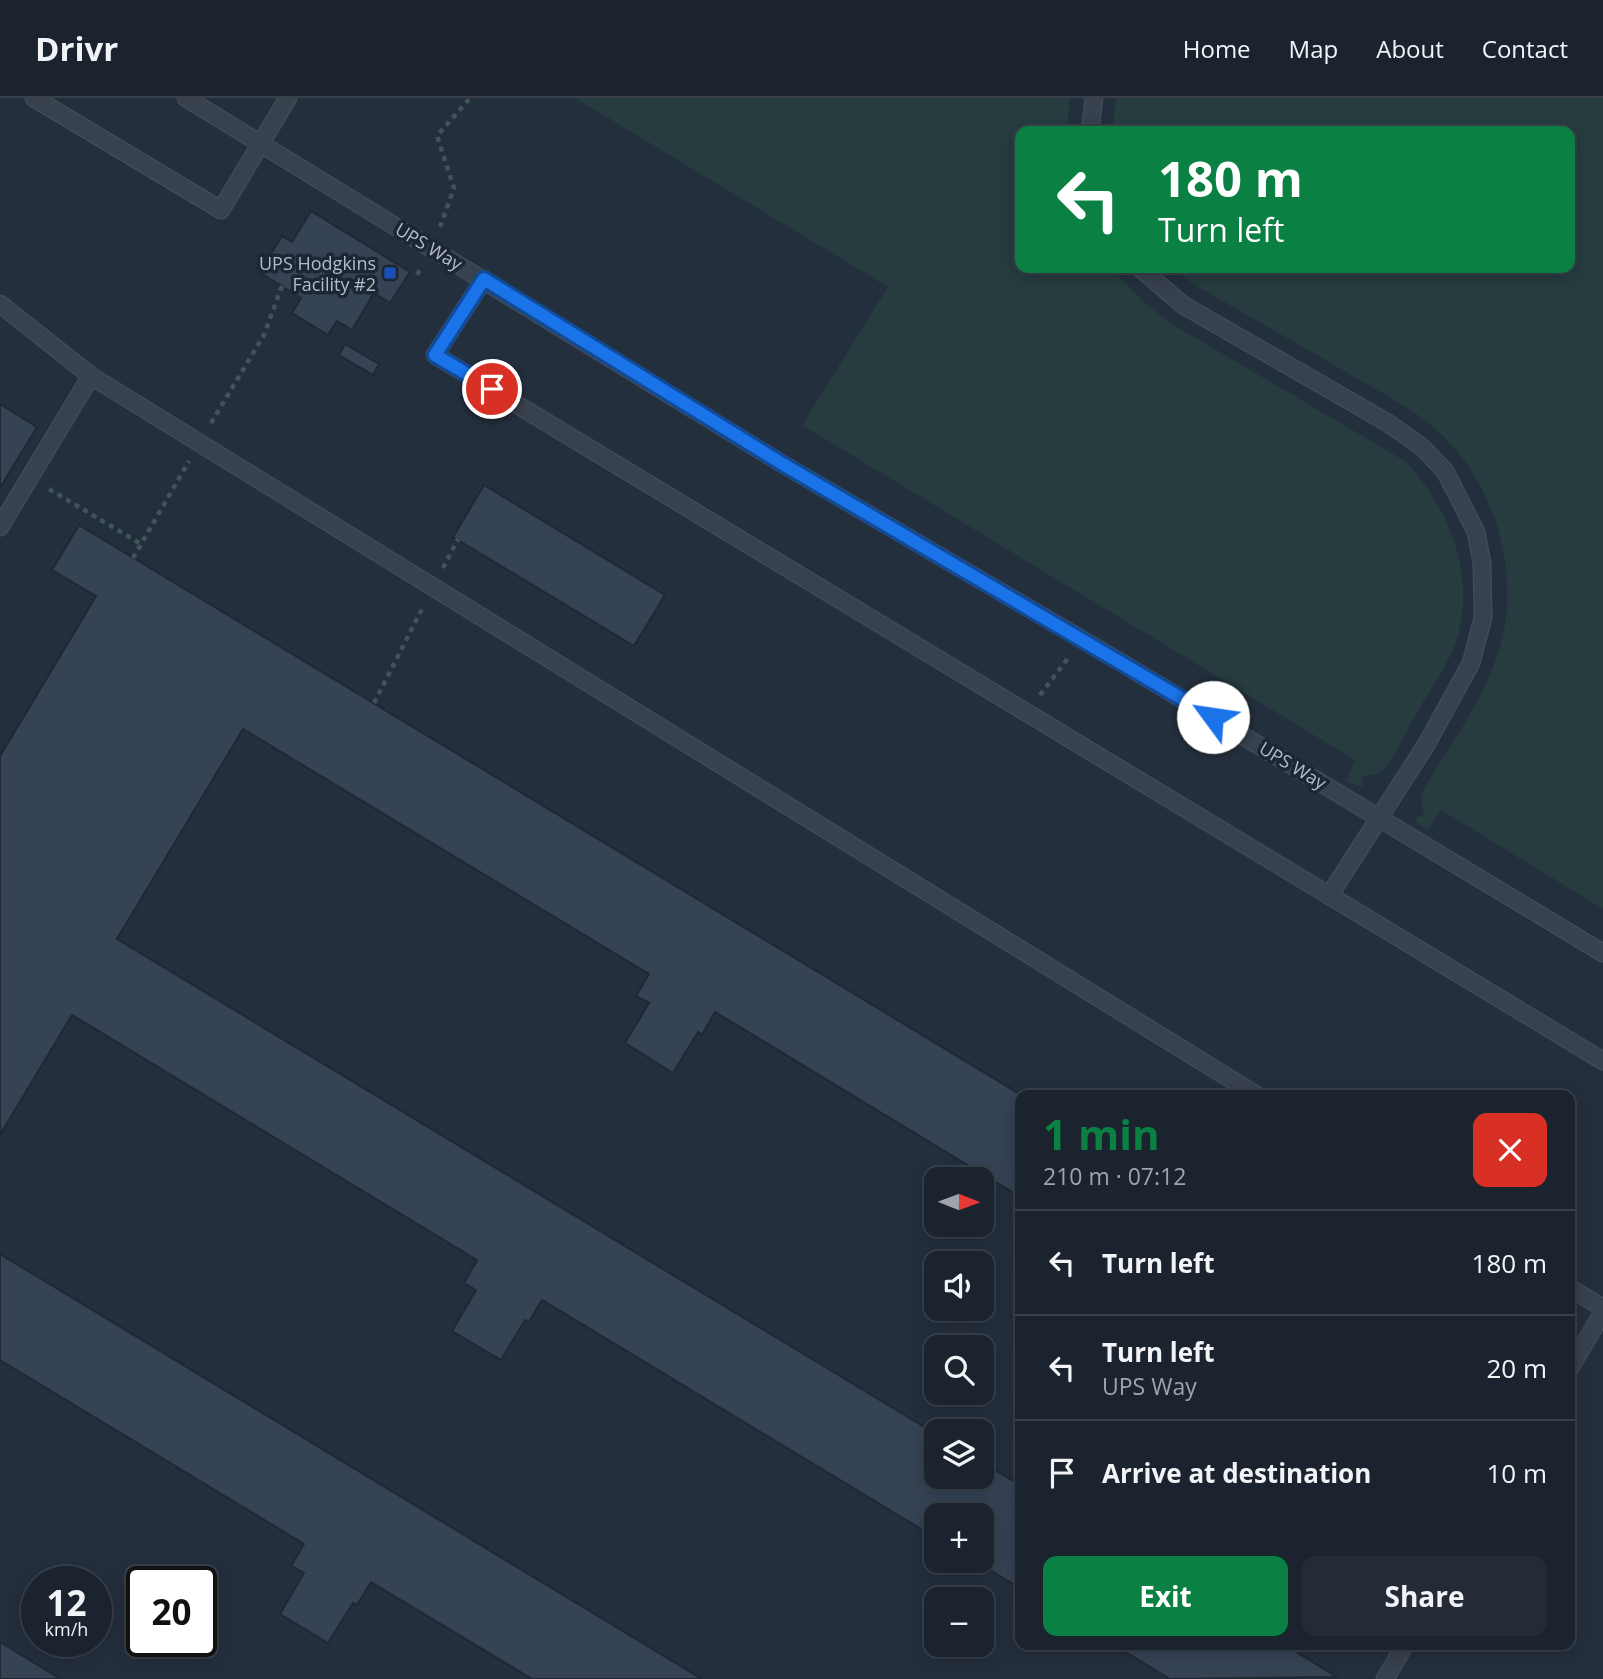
<!DOCTYPE html>
<html lang="en">
<head>
<meta charset="utf-8">
<style>
  body { margin:0; font-family:"Open Sans",sans-serif; background:#242b36; color:#f1f3f6; height:100vh; display:flex; flex-direction:column; font-size:26px; white-space:nowrap }
  * { box-sizing:border-box; margin:0 }
  p { font-size:23px; color:#a0a4aa }
  .icon { flex:none; width:38px; height:38px; fill:none; stroke:currentColor; stroke-width:2; stroke-linecap:round; stroke-linejoin:round }
  .map { position:relative; flex:1; overflow:hidden }
  .side { position:absolute; left:1015px; top:992px; width:560px; height:560px; display:flex; flex-direction:column; background:#1b232e; border-radius:14px; box-shadow:0 4px 18px #0003,0 0 0 2px #39404a }
  .side>* { flex:none }
  .hud { position:absolute; left:1015px; top:28px; width:560px; height:147px; border-radius:14px; box-shadow:0 4px 18px #0003,0 0 0 2px #39404a; background:#0b8043; color:#fff; overflow:hidden }
  .needle { width:46px; rotate:91deg }
  .controls { position:absolute; left:924px; top:1069px; display:grid; gap:14px }
  .controls a { display:grid; place-items:center; width:70px; height:70px; border-radius:14px; background:#1b232e; box-shadow:0 4px 18px #0003,0 0 0 2px #39404a; font-size:35px }
  .speed { position:absolute; left:21px; top:1468px; display:flex; gap:14px; font-size:35px; font-weight:700; text-align:center }
  .speed>* { display:grid; place-content:center; width:91px; height:91px; border-radius:50%; background:#1b232e; box-shadow:0 4px 18px #0003,0 0 0 2px #39404a; line-height:1 }
  .speed small { font-size:18px; font-weight:400 }
  .speed .limit { border:4px solid #111; border-radius:10px; background:#fff; color:#111 }
  .pin { position:absolute; display:grid; place-items:center; width:60px; height:60px; color:#fff; margin:-30px; border:4px solid #fff; border-radius:50%; box-shadow:0 2px 7px #0007 }
  .me { position:absolute; width:77px; margin:-38px; rotate:301deg; stroke-linejoin:round; filter:drop-shadow(0 0 5px #0008) }
  .turn { display:flex; align-items:center; gap:24px; height:147px; padding:0 28px; font-size:32px }
  .turn .icon { width:91px; height:91px; stroke-width:2.5 }
  .turn b { display:block; font-size:49px; line-height:60px }
  .round { display:grid; place-items:center; flex:none; width:74px; height:74px; border-radius:14px; background:#242b36 }
  .summary { display:flex; align-items:center; justify-content:space-between; height:119px; padding:0 28px }
  h1 { font-size:42px; font-weight:700; line-height:52px; color:#0b8043 }
  .button { display:flex; gap:14px; margin-top:auto; padding:14px 28px }
  .button a { flex:1; height:80px; border-radius:14px; background:#0b8043; color:#fff; font-size:28px; font-weight:700; line-height:80px; text-align:center }
  .button a+a { background:#242b36; color:#f1f3f6 }
  ul { padding:0; list-style:none }
  li { display:flex; align-items:center; gap:21px; height:105px; padding:0 28px; border-top:2px solid #39404a }
  li div { flex:1 }
  li b { display:block; font-size:26px }
  li em { font-style:normal }
  header { display:flex; align-items:center; gap:42px; box-sizing:border-box; height:98px; padding:0 35px; background:#1b232e; border-bottom:2px solid #39404a }
  header strong { font-size:33px }
  nav { display:flex; gap:38px; margin-inline-start:auto; font-size:24px }
  .map>svg:first-child { display:block }
  .green { fill:#263c3f }
  .building { fill:#364354; stroke:#1f2835; stroke-width:2 }
  .lines { fill:none; stroke-linecap:round; stroke-linejoin:round }
  .service-casing { stroke:#414a57; stroke-width:19 }
  .path { stroke:#3f5557; stroke-width:4.5; stroke-dasharray:5 5; stroke-linecap:butt }
  .service { stroke:#38414e; stroke-width:16 }
  .route-casing { stroke:#114b97; stroke-width:18 }
  .route { stroke:#1a73e8; stroke-width:12 }
  .transit-dot { fill:#1a4fb4; stroke:#1d2633; stroke-width:2.5 }
  .labels { text-anchor:middle; dominant-baseline:central; stroke-width:7; stroke-linejoin:round; paint-order:stroke }
  .street-label { font-size:18px; fill:#b4bcc9; stroke:#1d2633 }
  .poi-label { font-size:18px; fill:#b4bcc9; stroke:#1d2633; text-anchor:end }
</style>
</head>
<body>
<header>
<strong>Drivr</strong>
<nav><a>Home</a><a>Map</a><a>About</a><a>Contact</a></nav>
</header>
<div class="map">
<svg width="1603" height="1581" viewBox="0 0 1603 1581">
  <rect width="100%" height="100%" fill="#242f3e"/>
  <path class="green" d="M575,0H1070L1067,33H1020V170H1110L1143,203L1172,226L1405,363C1452,412 1480,487 1452,554C1443,573 1431,591 1420,609C1413,622 1391,666 1382,673C1376,677 1369,676 1362,680L1363,689L1346,684L1355,662L802,327L888,189Z
    M1116,0H1603V811L1441,712L1428,732L1418,726L1415,719L1424,718L1421,701L1424,690C1451,646 1482,604 1498,555C1523,480 1497,389 1440,335C1414,311 1382,295 1351,277C1299,247 1247,217 1195,187L1170,170H1570V33H1112Z"/>
  <path class="building" d="M311,113L410,174L390,205L374,195L352,232L337,223L328,237L292,215L301,200L259,174L282,138L292,144Z
    M345,246L379,266L373,277L339,257Z
    M0,306L37,329L0,390Z
    M484,387L665,497L634,548L453,439Z
    M79,427L1023,998H1020V1099L715,914L702,937L698,934L673,975L625,945L649,905L636,898L649,876L243,631L117,841L936,1336V1379H982V1364L1020,1387V1490L975,1463H982V1418H936V1440L542,1202L529,1224L525,1222L501,1262L452,1233L476,1192L464,1185L477,1162L72,917L0,1037V658L96,498L52,472Z
    M0,1156L702,1581H532L371,1484L357,1507L353,1505L328,1545L280,1516L304,1475L291,1468L304,1446L0,1262Z
    M0,1544L61,1581H0Z
    M1114,1547H1285L1337,1579L1170,1581Z"/>
  <g class="lines">
    <g class="service-casing">
      <path id="service" d="M34,0L221,112L288,0
        M186,0L781,365L1117,562L1603,855
        M1090,33L1094,0
        M1140,170L1183,207L1388,325L1422,349L1445,373L1476,434L1482,465L1483,520L1471,565L1426,647L1329,798
        M484,181L435,257L1603,963
        M0,206L91,278L1258,998
        M0,429L91,278
        M1570,1190L1603,1210
        M1570,1270L1603,1214
        M1385,1581L1405,1547"/>
    </g>
    <path class="path" d="M440,129L454,90L437,38L470,0
      M417,177L422,168
      M211,325L264,237L282,188
      M49,391L141,446
      M133,460L189,363
      M443,470L458,441
      M1040,597L1069,559
      M374,605L423,509"/>
    <use href="#service" class="service"/>
  </g>
  <g class="lines">
    <g class="route-casing">
      <path id="route" d="M492,291L435,257L484,181L781,365L1213,619"/>
    </g>
    <use href="#route" class="route"/>
  </g>
  <rect class="transit-dot" x="383" y="168" width="14" height="14" rx="3.5"/>
  <g class="labels">
    <g class="street-label">
      <text transform="translate(429 148) rotate(31)">UPS Way</text>
      <text transform="translate(1293 667) rotate(31)">UPS Way</text>
    </g>
    <g class="poi-label">
      <text x="376" y="165">UPS Hodgkins<tspan x="376" dy="21">Facility #2</tspan></text>
    </g>
  </g>
</svg>
<div class="controls">
<a><svg class="needle" viewBox="-14 -14 28 28"><path d="M0-13l5 13h-10z" fill="#e53935"/><path d="M0 13l5-13h-10z" fill="#a0a4aa"/></svg></a>
<a><svg class="icon" aria-label="sound" viewBox="0 0 24 24"><path d="M4 9h4l5-4v14l-5-4H4zM17 9q2 3 0 6"/></svg></a>
<a><svg class="icon" aria-label="search" viewBox="0 0 24 24"><circle cx="10" cy="10" r="6"/><path d="M15 15l6 6"/></svg></a>
<a><svg class="icon" aria-label="layers" viewBox="0 0 24 24"><path d="M12 4l9 5-9 5-9-5zM3 14l9 5 9-5"/></svg></a>
<a>+</a>
<a>−</a>
</div>
<div class="speed"><div>12<small>km/h</small></div><div class="limit">20</div></div>
<div class="pin" style="left:492px;top:291px;background:#d93025"><svg class="icon" aria-label="arrive" viewBox="0 0 24 24"><path d="M6 21V4h12l-3 4 3 4H6"/></svg></div>
<svg class="me" style="left:1213px;top:619px" viewBox="-20 -20 40 40"><circle r="19" fill="#fff"/><path d="M0-13L10 11 0 6-10 11z" fill="#1a73e8"/></svg>
<div class="hud">
<div class="turn"><svg class="icon" aria-label="left" viewBox="0 0 24 24"><path d="M17 20v-9H6M10 6l-5 5 5 5"/></svg><div><b>180 m</b>Turn left</div></div>
</div>
<section class="side">
<div class="summary"><div><h1>1 min</h1><p>210 m · 07:12</p></div><a class="round" style="background:#d93025;color:#fff"><svg class="icon" aria-label="close" viewBox="0 0 24 24"><path d="M6 6l12 12M18 6L6 18"/></svg></a></div>
<ul>
<li><svg class="icon" aria-label="left" viewBox="0 0 24 24"><path d="M17 20v-9H6M10 6l-5 5 5 5"/></svg><div><b>Turn left</b></div><em>180 m</em></li>
<li><svg class="icon" aria-label="left" viewBox="0 0 24 24"><path d="M17 20v-9H6M10 6l-5 5 5 5"/></svg><div><b>Turn left</b><p>UPS Way</p></div><em>20 m</em></li>
<li><svg class="icon" aria-label="arrive" viewBox="0 0 24 24"><path d="M6 21V4h12l-3 4 3 4H6"/></svg><div><b>Arrive at destination</b></div><em>10 m</em></li>
</ul>
<div class="button"><a>Exit</a><a>Share</a></div>
</section>
</div>
</body>
</html>
